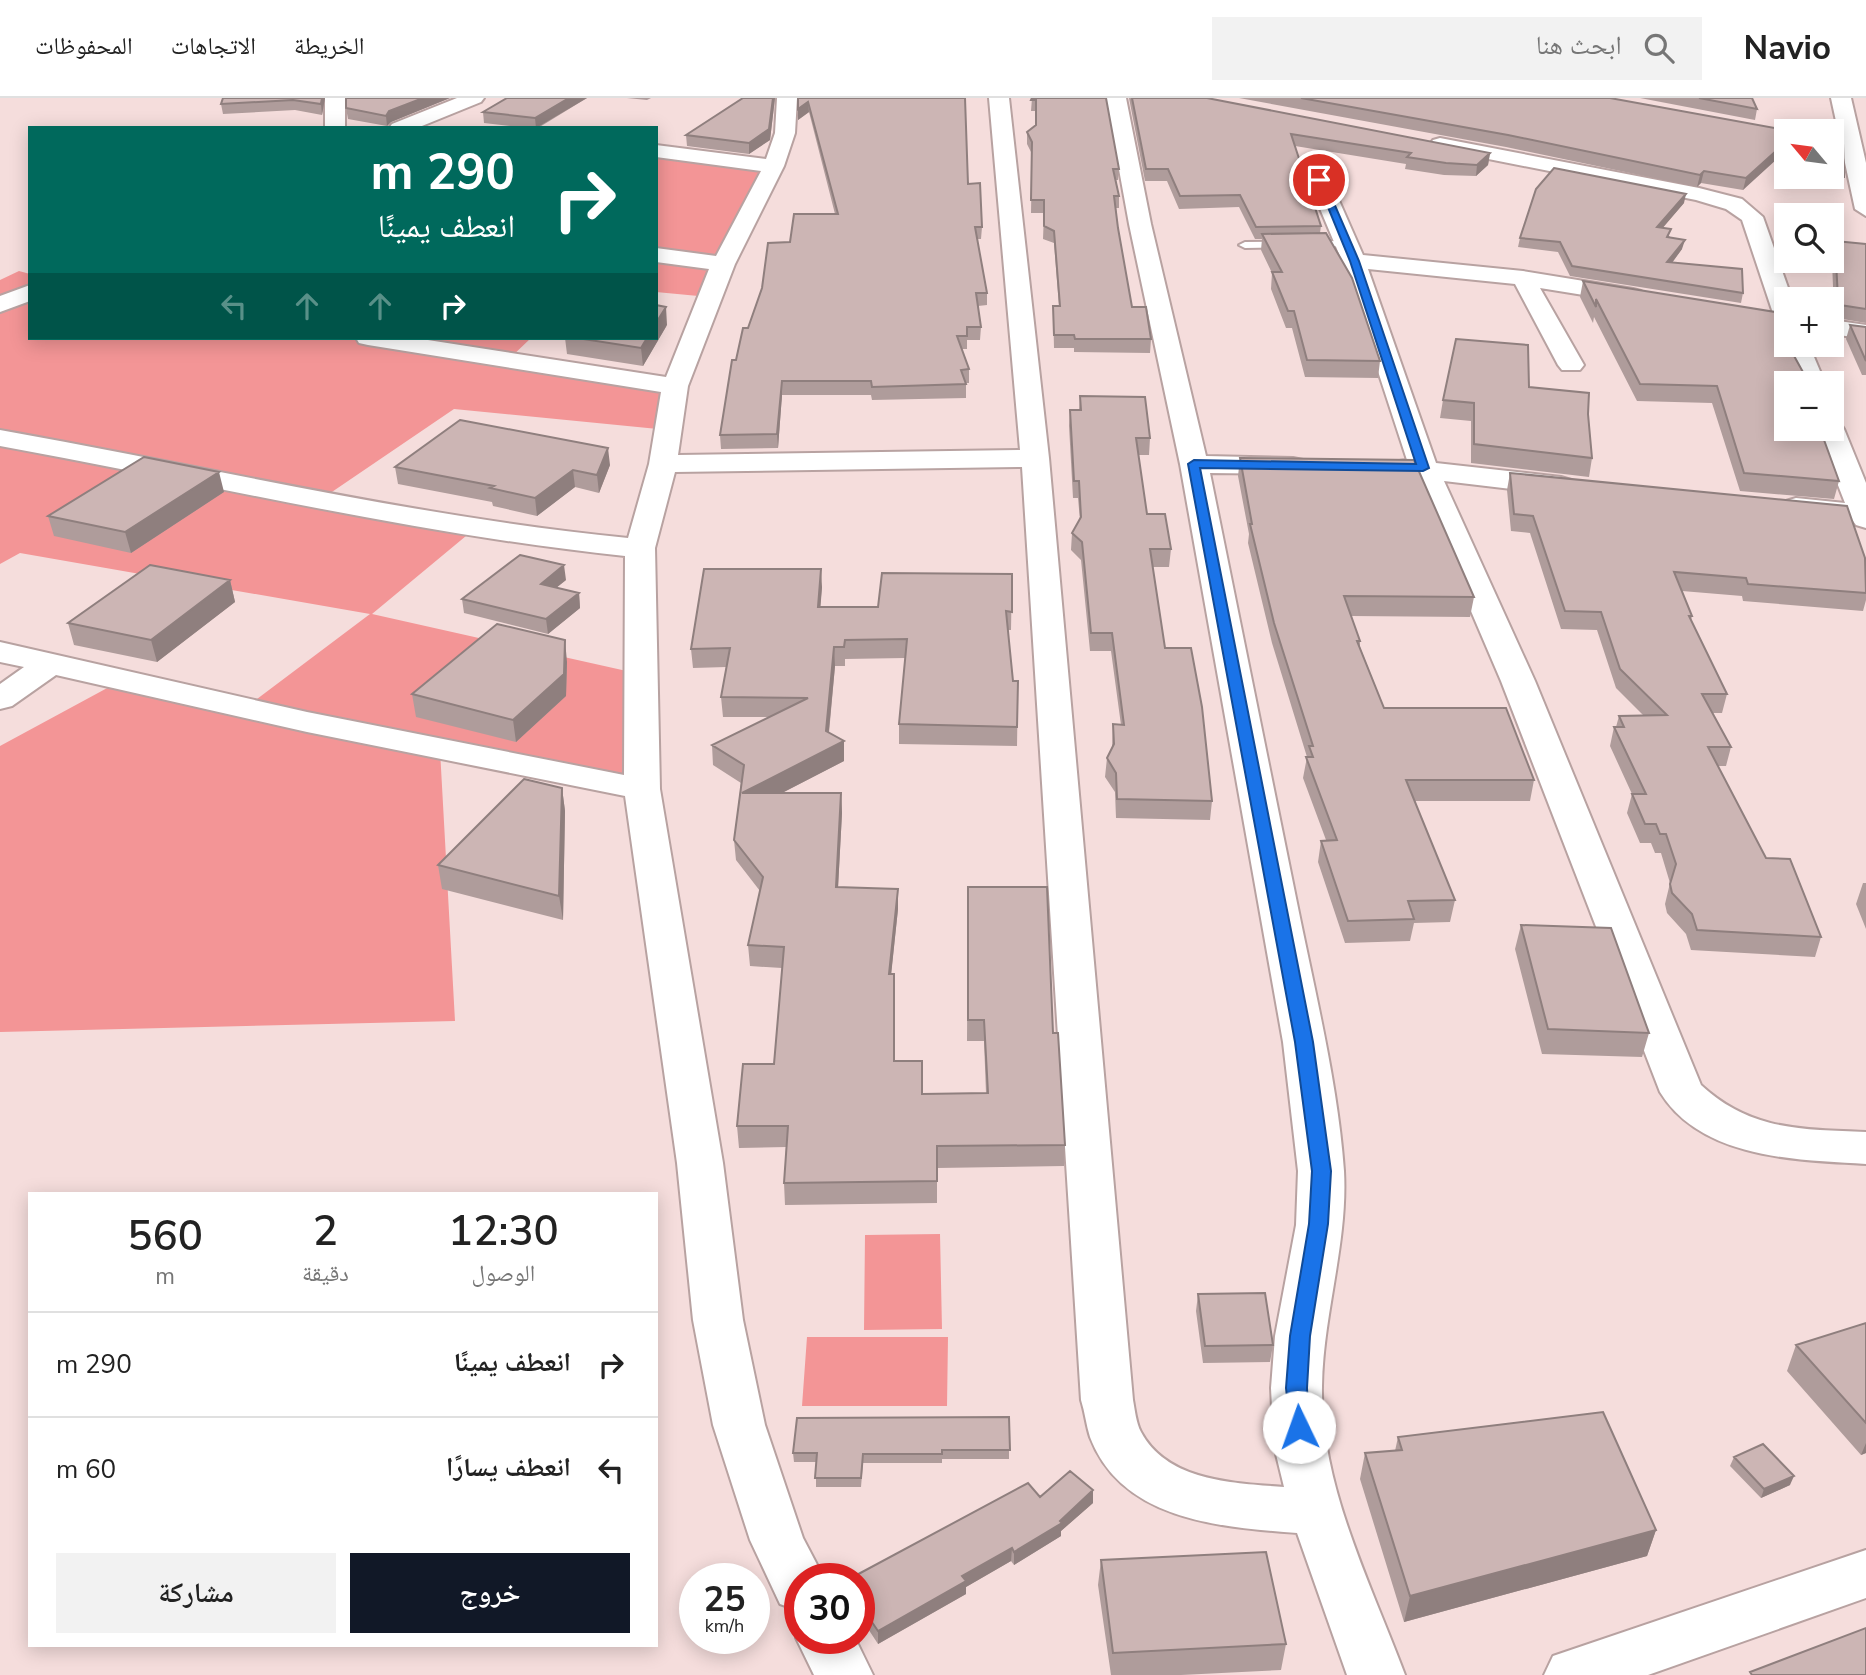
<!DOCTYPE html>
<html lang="ar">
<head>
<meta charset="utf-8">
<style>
  body { margin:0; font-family:"Nunito Sans","Noto Naskh Arabic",sans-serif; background:#f2f2f2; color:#222; direction:rtl; height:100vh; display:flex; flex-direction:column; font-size:26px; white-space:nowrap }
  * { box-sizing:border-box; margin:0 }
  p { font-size:23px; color:#767676 }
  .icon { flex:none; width:38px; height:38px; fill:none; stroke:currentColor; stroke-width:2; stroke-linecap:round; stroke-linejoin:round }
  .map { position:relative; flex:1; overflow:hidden; direction:ltr }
  .side { position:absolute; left:28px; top:1094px; width:630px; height:455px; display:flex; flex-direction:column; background:#fff; border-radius:0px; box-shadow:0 4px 18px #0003; direction:rtl }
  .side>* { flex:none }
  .banner { position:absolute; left:28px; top:28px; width:630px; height:214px; border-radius:0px; box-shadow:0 4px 18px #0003; direction:rtl; background:#00695c; color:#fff; overflow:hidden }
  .needle { width:46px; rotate:299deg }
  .controls { position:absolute; left:1774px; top:21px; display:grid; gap:14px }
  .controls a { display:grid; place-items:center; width:70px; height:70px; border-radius:0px; background:#fff; box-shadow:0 4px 18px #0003; font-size:35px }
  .speed { position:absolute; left:679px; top:1465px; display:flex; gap:14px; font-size:35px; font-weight:700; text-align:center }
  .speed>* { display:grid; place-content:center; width:91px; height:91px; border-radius:50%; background:#fff; box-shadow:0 4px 18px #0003; line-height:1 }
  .speed small { font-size:18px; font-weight:400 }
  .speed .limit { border:10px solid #d22; background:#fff; color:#111 }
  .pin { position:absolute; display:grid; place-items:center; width:60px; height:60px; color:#fff; margin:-30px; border:4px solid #fff; border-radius:50%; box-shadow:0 2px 7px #0007 }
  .me { position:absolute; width:77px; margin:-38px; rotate:357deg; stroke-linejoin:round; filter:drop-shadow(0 0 5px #0008) }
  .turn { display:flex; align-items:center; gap:24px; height:147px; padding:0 28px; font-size:32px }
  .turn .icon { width:91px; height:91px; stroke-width:2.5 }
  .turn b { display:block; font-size:49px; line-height:60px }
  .lanes { display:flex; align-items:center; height:66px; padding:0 28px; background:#0003; justify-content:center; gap:35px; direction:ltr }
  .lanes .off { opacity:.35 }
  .eta { display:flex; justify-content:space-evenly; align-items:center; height:119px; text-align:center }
  .eta b { font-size:42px; font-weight:600; line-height:49px }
  .button { display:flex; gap:14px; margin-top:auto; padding:14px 28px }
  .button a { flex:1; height:80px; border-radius:0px; background:#111827; color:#fff; font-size:28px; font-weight:600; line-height:80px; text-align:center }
  .button a+a { background:#f2f2f2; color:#222 }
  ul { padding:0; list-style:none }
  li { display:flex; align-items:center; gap:21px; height:105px; padding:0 28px; border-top:2px solid #e0e0e0 }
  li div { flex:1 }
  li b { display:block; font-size:26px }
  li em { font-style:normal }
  header { display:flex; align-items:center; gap:42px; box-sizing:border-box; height:98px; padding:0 35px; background:#fff; border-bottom:2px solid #e0e0e0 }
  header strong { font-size:33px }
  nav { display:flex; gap:38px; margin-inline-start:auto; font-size:24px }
  .search { width:490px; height:63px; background:#f2f2f2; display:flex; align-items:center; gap:18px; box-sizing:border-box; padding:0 24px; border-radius:0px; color:#767676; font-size:26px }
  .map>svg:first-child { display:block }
  .green { fill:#f39596 }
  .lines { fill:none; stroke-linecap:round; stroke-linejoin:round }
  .lane-casing { stroke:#b8a2a1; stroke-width:4 }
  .street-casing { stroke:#b8a2a1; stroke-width:4 }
  .primary-casing { stroke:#b8a2a1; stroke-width:4 }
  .lane { fill:#fff; fill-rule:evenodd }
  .street { fill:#fff; fill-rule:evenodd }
  .primary { fill:#fff; fill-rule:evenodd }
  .wall { fill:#af9c9b }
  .shaded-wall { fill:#8f7f7e }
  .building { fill:#ccb5b4; stroke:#8f7f7e; stroke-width:2 }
  .route { fill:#1a73e8; stroke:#114b97; stroke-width:2 }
</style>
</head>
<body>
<header>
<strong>Navio</strong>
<div class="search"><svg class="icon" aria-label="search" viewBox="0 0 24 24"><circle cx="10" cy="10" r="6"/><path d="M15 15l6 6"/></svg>ابحث هنا</div>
<nav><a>الخريطة</a><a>الاتجاهات</a><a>المحفوظات</a></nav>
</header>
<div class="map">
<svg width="1866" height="1577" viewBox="0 0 1866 1577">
  <rect width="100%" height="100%" fill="#f5dddc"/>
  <path class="green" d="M656,56L774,68L709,199L656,194Z
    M19,173L30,176V240H531L509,261L675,288L668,332L454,311L323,400L478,428L372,516L640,576L642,691L440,652L455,923L0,934V648L122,582L245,610L370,516L20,455L0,466V182Z
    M940,1136L942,1231L864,1232L865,1137Z
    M807,1239H948L947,1308H802Z"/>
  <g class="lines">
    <g class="lane-casing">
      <path id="lane" d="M1347,143L1351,144V148L1245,150L1239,147L1245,144Z"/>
    </g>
    <g class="street-casing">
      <path id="street" d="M325,0H345V30H325Z
        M457,0H484L481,4L417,30H389L392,26Z
        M777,0H797L795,35L784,68L735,166L688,288L678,357L1020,352L989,0H1009L1049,360L1133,1302C1135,1312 1136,1325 1141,1334C1168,1384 1235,1385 1284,1389L1274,1348L1271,1290L1275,1238L1296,1127L1298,1073L1283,944L1180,366L1129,126L1106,0H1126L1151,126L1206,358L1293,360L1303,362L1307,368L1303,374L1293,376L1210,375C1239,518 1268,662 1297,805C1314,890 1338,986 1344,1073C1348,1145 1323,1216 1322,1288C1320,1387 1371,1486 1405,1577H1347L1297,1435C1221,1429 1122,1423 1090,1339C1086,1327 1085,1314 1081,1302L1022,369L675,374L655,450L660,691L723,1065L743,1222L765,1327L803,1440L824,1480H800V1513L780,1506L750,1442L713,1327L693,1222L677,1065L625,698L307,634L56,577L12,608L0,611V586L24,569L0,564V544L307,614L624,677L625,458C414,436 208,386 0,348V332C209,369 416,419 628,440L649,366L661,294L368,247L359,245L356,240H415L666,279L709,171L656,164V150L716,158L761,73L656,59V47L766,61L775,35Z
        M1831,0H1851L1866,65V118L1855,111Z
        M1440,40L1699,90L1742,101L1763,119L1792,201H1787V228L1778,226L1775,221L1742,122L1726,111L1696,102L1433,50L1430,46L1433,42Z
        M1319,76L1330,82L1363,157L1523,173L1633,191L1641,193L1645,198L1641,203L1633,205L1540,190L1584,267L1580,272H1562L1558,267L1515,186L1368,171L1436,365L1561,379L1571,382L1575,388L1571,394L1561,397L1444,383L1535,583L1701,987C1751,1033 1801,1031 1866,1034V1066C1797,1062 1701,1061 1660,994L1501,583L1414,380L1392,376L1388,370L1392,364L1407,362L1342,163L1308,82Z
        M30,187V203L0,214V198Z
        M1832,222L1866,227V241L1832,236Z
        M1787,244V247H1809L1825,285H1799L1784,247Z
        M1832,323L1840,325L1844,331L1866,385V430L1856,427L1853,423L1786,415L1781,409L1786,403L1796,400L1845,405L1816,331H1832Z
        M800,1533V1540H855L873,1577H814L796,1540Z"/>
    </g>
    <g class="primary-casing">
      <path id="primary" d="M1866,1452V1500L1648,1577H1544L1553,1558Z"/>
    </g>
    <use href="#lane" class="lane"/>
    <use href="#street" class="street"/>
    <use href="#primary" class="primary"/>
  </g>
  <path class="wall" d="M325,0L322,17L295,12L223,16L221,6Z
    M450,0L391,24L387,28L348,21L346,10Z
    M507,0H587L538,30H528L484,25L483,14Z
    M627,0H651L647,2Z
    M743,0H775L770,42L749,56L687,48L686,37Z
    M798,0L968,86L982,129L981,141H977L987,195V207L978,208L981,229L980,242H967V251H962L969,271V285H966V300L872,302L871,297H782L778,350L721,351L720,337L736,262L748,230L790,144L835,116L809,14L798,22Z
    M1032,0H1106L1119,71L1118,82H1116L1119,98V110H1116L1118,130L1132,209L1151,241L1150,255L1074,254V250H1054L1053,208H1059L1054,145L1043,141L1044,115H1031L1032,56L1027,46V34L1036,27L1035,13H1031Z
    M1129,0H1207L1490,55L1488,67L1476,78L1444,77L1405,71L1406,66L1295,48L1321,128L1320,135L1380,263L1378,280L1305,279L1292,230H1286L1271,191L1272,175L1261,152L1262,141H1255L1239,109L1179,111L1167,83H1145Z
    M1239,0H1610L1791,33L1743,92L1701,85L1697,89L1506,49Z
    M1640,0H1752L1757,11L1755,22Z
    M1832,43L1844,79L1841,90L1801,86L1802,79H1832Z
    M1684,105L1662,130L1670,139L1682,151L1672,165L1743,195L1741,205L1570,178L1558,154L1518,149L1520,140Z
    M1835,143L1866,146V225L1837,220L1834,215L1832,163V152Z
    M1583,183L1790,256L1787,285L1839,383L1834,401L1740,393L1712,305L1637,303L1594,219L1593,225L1580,199Z
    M667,227L643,268L567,256L565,240H656Z
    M1850,227L1866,229V277H1862L1846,241Z
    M1529,289L1588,316L1592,360L1589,379L1471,365V323L1440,320L1443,302Z
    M1080,298L1150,340L1149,357H1138L1147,416L1171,451L1169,469H1153L1165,550L1212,703L1210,722L1116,720L1115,694L1105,679L1107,660L1112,650L1113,626L1121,627L1111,553H1090L1081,462L1071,452L1072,435L1080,422L1078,400H1073L1069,328L1070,312H1079Z
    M1240,360L1474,499L1470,519L1351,518L1360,543V549L1384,610L1534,682L1530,703H1414L1455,802L1450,824L1414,825L1410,843L1345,845L1318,764L1321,743L1326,742L1303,680L1307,659L1272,545L1248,445L1249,436L1238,378Z
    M610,367L599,395L575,389L537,418L493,408L492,404L398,386L395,369Z
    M1510,375L1866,468V502L1863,513L1743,503L1742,498L1682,493L1692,518L1691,522L1727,596L1722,615H1712L1731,649L1726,668H1718L1766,760L1821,839L1815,859L1691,852L1686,836L1667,815L1665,806L1670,785L1661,755H1655L1651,745H1640L1627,715L1632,696L1610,648L1614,629H1616L1619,618H1644L1616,590L1597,532L1561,531L1530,435L1511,433L1507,392Z
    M224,394L131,455L54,438L48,418Z
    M1012,476L1011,532H1008L1013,583H1018L1017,648L899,646V626L905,560L845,561V568H835L829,635L844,663L782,695H841L842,715L838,789L898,791V811L891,876L894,963L922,996L986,995L984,943H967L968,789L1053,935L1065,1047L1064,1068L937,1070V1105L785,1107L784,1085L786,1049L739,1050L737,1028L774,966L782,870L750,868L748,847L760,793L736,762L734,742L741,685L713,667L712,647L769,619H723L721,599L726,569L693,570L691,551L822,489L820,509H878Z
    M230,482L235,504L157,564L74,547L68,525Z
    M566,482L556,490L579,495L580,510L548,536L464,515L462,501Z
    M567,564L566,598L516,644L416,619L412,596Z
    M562,690L565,713L563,822L442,791L438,767Z
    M1863,785H1866V831L1856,806Z
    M1521,827L1649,935L1642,959L1542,956L1515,851Z
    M1198,1196L1273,1247L1270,1264L1203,1265L1196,1213Z
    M1866,1225V1355L1861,1357L1787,1273L1796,1247Z
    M1009,1319V1361H942V1365H863L861,1389H816V1364H794L793,1355Z
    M1398,1339L1656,1432L1647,1458L1404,1524L1360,1381L1365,1355L1395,1353Z
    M1734,1359L1790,1387L1761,1400L1730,1368Z
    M1093,1392V1405L1061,1433V1438L1014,1467L1011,1463L966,1489V1496L878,1546L859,1517V1480L1040,1399Z
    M1101,1462L1286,1546L1281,1572L1181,1577H1111L1098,1487Z"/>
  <path class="shaded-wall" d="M322,0H325L322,17L321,6Z
    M423,0H450L391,24L387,28L386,18L389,13Z
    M569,0H587L536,30L535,20Z
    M773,0H775L770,42L749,56V45Z
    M808,4L809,14L798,22V11Z
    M1787,43V52L1743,92L1746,80Z
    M1490,55L1488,67L1476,78L1477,67Z
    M1704,73L1701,85L1697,89L1700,77Z
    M1686,96L1684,105L1655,139L1657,129Z
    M1685,142L1682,151L1665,174L1667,164Z
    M666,209L667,227L643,268L641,250L647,240H656V225Z
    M782,283V297L778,350L777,336Z
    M608,350L610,367L599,395L597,377Z
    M573,372L575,389L537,418L535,400Z
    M219,374L224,394L131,455L125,434Z
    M564,467L566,482L542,501L541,486Z
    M821,471L822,489L819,528L818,509Z
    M230,482L235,504L157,564L151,542Z
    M579,495L580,510L548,536L546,521Z
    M565,542L567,564L566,598L516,644L513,622Z
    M834,549L835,568L827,652L844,643V663L743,715L742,695L826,633Z
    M562,690L565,713L563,822L559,798Z
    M841,695L842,715L837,809L836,789Z
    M898,791V811L889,897V876Z
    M1866,1345V1355L1861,1357Z
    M1794,1378L1790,1387L1761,1400L1764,1391Z
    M1093,1392V1405L1061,1433V1438L1014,1467V1454L1060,1423Z
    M1656,1432L1647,1458L1404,1524L1410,1498Z
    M1012,1450L1011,1463L966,1489V1496L878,1546V1533L962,1478Z"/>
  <path class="building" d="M223,0H322L321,6L293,2L221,6Z
    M346,0H423L389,13L386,18L346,10Z
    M507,0H569L535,20L483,14Z
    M743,0H773L769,31L749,45L686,37Z
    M798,0H965L968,86L980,85L982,129H975L987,195H976L981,229H967V238H957L969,271L961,272L966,286L872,289L871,283H782L777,336L720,337L732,262H736L743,230H748L762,190L768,145L790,144L794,116H838L808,4L798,11Z
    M1032,0H1106L1119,71H1113L1119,98H1114L1118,130L1132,209H1146L1151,241H1075L1074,237H1054L1053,208H1060L1054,133L1044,128V102H1031L1032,44L1027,34L1036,27V2H1031Z
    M1132,0H1207L1490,55L1477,67L1446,65L1407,59L1411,55L1291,36L1321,128L1256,129L1240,97L1180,98L1168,71H1146Z
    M1301,0H1610L1791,33H1787V43L1746,80L1704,73L1700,77L1508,37Z
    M1699,0H1752L1757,11Z
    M1832,43L1843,45L1844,79L1832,78Z
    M1554,70L1686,96L1657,129L1671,131L1667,139L1685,142L1667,164L1742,171L1743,195L1572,168L1560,144L1520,140L1536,91Z
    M1326,135L1352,180L1380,263L1307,262L1294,213H1288L1272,174H1282L1262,136Z
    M1835,143L1866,146V211L1840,207L1838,201Z
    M1583,183L1775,214L1790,256H1793L1809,285H1787V331H1820L1839,383L1744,375L1717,288L1640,286L1596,201V209Z
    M656,207L666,209L656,225Z
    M1850,227L1866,229V263Z
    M577,240H647L641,250Z
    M1456,241L1528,247L1529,289L1589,295L1588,316L1592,360L1474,346V305L1443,302Z
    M1080,298L1145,299L1150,340H1136L1147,416H1165L1171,451H1150L1165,550H1191L1202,609L1212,703L1117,701L1116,675L1107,660L1114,646L1113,626L1124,627L1112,535H1091L1082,444L1072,435L1081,419L1079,383H1074L1070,312H1081Z
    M460,322L608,350L597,377L573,372L535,400L490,390L494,388L395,369Z
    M144,359L219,374L125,434L48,418Z
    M1240,360L1414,362L1474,499L1344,498L1360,543H1357L1384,610H1506L1534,682H1406L1455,802L1408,803L1414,821L1348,823L1321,743L1337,742L1306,659H1313L1309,648H1313L1274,525L1250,426H1252Z
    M1510,375L1847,408L1865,460L1866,495L1748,486L1746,480L1674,474L1692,518H1689L1727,596H1702L1731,649H1708L1766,760L1790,761L1821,839L1697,832L1692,816L1672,795L1670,786L1676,766L1666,736H1660L1656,726H1645L1632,696H1646L1614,629H1624L1619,618L1667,617L1620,571L1601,514L1565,513L1533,418L1514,416Z
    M520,457L564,467L541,486L579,495L546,521L462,501Z
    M150,467L230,482L151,542L68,525Z
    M704,471H821L818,509H878L882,475L1012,476V514L1006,513L1013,583H1018L1017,629L899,626L907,541L845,542L844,549H834L826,633L844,643L742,695H841L836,789L898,791L889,876H894V963H922V996L988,995L984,922H968V789H1047L1053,935H1058L1065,1047L937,1048V1083L784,1085L788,1028H737L743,966H774L784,849L748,847L763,779L734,742L744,667L712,647L808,600L721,599L730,550L691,551Z
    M497,526L565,542L564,576L513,622L412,596Z
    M524,681L562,690L559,798L438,767Z
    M1521,827L1611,830L1649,935L1548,931Z
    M1265,1195L1273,1247L1205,1248L1198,1196Z
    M1866,1225V1325L1796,1247Z
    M1603,1314L1656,1432L1410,1498L1365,1355L1402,1352L1398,1339Z
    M1009,1319L1010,1352H942V1356H863L861,1380H815L817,1355H793L797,1320Z
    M1763,1346L1794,1378L1764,1391L1734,1359Z
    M1070,1373L1093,1392L1060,1423L1062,1425L1014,1454L1012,1450L962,1478L966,1483L878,1533L859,1505V1480H851L1028,1385L1040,1399Z
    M1266,1454L1286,1546L1113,1555L1101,1462Z
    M1866,1530V1577H1752L1750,1574Z"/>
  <path class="route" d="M1316,80L1324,82L1359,163L1429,370L1423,373L1200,370L1313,944L1331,1073L1328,1126L1310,1238L1307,1290L1309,1329L1306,1335L1299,1337L1291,1335L1286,1290L1290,1238L1309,1126L1312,1073L1295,944L1188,366L1194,362L1416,366L1350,163Z"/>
</svg>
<div class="controls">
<a><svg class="needle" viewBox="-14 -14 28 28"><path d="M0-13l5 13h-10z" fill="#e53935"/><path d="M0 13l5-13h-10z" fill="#767676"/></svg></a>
<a><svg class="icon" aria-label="search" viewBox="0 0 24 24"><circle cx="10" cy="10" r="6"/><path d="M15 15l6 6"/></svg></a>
<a>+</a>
<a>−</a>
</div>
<div class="speed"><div>25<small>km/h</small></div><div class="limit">30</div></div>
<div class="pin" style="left:1319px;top:82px;background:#d93025"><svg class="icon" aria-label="arrive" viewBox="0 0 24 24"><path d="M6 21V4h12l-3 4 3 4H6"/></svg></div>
<svg class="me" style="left:1299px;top:1329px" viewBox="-20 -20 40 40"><circle r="19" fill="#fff"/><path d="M0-13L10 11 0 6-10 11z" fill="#1a73e8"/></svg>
<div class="banner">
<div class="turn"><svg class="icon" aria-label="right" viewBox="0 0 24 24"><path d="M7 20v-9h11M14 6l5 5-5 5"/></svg><div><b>290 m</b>انعطف يمينًا</div></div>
<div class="lanes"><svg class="icon off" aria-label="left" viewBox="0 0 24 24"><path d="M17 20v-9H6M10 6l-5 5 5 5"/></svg><svg class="icon off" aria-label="ahead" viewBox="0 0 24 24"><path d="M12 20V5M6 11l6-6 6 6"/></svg><svg class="icon off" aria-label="ahead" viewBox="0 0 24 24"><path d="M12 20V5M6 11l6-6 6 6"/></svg><svg class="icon" aria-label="right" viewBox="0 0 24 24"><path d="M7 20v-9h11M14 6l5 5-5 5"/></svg></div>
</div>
<section class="side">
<div class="eta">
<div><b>12:30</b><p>الوصول</p></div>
<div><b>2</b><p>دقيقة</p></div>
<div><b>560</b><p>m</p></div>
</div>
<ul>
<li><svg class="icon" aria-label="right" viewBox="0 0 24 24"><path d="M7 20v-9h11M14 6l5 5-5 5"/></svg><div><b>انعطف يمينًا</b></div><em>290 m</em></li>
<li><svg class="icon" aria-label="left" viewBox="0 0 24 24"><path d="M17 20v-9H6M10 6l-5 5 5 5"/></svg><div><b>انعطف يسارًا</b></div><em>60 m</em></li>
</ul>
<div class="button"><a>خروج</a><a>مشاركة</a></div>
</section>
</div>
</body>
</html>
